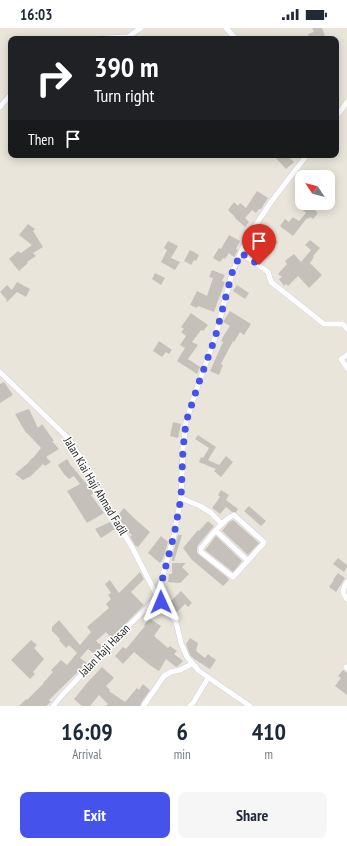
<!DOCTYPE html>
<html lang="en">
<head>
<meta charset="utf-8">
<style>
  body { margin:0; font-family:"PT Sans Narrow",sans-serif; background:#f6f6f7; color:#1f2937; height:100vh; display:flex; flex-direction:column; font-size:15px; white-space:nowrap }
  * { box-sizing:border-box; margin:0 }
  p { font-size:13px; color:#747a83 }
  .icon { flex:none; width:22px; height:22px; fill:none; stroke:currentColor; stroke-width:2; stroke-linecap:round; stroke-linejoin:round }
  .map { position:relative; height:678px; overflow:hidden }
  .details { display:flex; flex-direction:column; background:#fff; flex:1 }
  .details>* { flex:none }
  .guide { position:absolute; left:8px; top:8px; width:331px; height:122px; border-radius:8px; box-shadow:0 2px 10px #0003; background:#202124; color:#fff; overflow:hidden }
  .needle { width:26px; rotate:305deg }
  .controls { position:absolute; left:295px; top:142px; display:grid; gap:8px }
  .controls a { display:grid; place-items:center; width:40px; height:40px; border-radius:8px; background:#fff; box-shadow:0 2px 10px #0003; font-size:20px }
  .pin { position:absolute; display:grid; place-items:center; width:34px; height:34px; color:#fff; margin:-41px -17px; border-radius:50% 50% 50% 0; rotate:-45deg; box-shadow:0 0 4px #0007 }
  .pin .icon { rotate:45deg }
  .me { position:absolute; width:44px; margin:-22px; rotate:359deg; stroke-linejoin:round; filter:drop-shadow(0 0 3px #0008) }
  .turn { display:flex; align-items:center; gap:14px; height:84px; padding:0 20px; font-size:18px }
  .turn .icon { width:52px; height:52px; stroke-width:2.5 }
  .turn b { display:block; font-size:28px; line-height:34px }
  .then { display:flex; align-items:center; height:38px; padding:0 20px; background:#0003; gap:8px; font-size:15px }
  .eta { display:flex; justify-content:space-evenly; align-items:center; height:68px; text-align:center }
  .eta b { font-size:24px; font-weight:600; line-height:28px }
  .action { display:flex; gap:8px; margin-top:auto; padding:8px 20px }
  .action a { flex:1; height:46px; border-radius:8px; background:#4552ec; color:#fff; font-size:16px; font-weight:600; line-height:46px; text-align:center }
  .action a+a { background:#f6f6f7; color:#1f2937 }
  .status { display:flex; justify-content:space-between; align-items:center; height:28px; padding:0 20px; background:#fff; direction:ltr }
  .status svg { height:11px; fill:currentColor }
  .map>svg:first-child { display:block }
  .building { fill:#c5c1ba }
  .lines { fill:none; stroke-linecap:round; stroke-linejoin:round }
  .street-casing { stroke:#d0d1e0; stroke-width:6 }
  .street { stroke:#fff; stroke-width:5 }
  .route { stroke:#4552ec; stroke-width:7; stroke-dasharray:0 12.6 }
  .labels { text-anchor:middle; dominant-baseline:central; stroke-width:3; stroke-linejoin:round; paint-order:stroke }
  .street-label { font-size:12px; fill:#282828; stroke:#fff }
</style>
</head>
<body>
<div class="status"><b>16:03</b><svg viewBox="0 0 49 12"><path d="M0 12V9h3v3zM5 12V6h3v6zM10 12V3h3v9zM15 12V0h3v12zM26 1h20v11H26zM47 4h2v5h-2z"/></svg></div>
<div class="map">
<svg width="347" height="678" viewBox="0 0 347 678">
  <rect width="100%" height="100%" fill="#e9e5da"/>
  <path class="building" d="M312,0H322L326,11H310L308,6L314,4Z
    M273,127H287L294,134L286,141Z
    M257,163L268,170L261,181H259L256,185L252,182L245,190L249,194L245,199L235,190V189L228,182L234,174L238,178L240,175L246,180Z
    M304,175H307L318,185L313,191L310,189L308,191L307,190L293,208L280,198L285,191L289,194L293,189L299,193L306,185L300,180Z
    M28,196L35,201L33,203L43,219L33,225L36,228L27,234L28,235L19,243L9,231L18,223L21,225L32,217L19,207Z
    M269,205L278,214L266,225L260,219L252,212L256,207L261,212Z
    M229,207L240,213L236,221L238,222L234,229L229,225L225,231L223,230L220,234L213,230L219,220L221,221Z
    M310,212L320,220L313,228L314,229L310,235L322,247L309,260L298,248L288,258L286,256L284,258L279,251L282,249L278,246L287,236L285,233L294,226L301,234L311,222L305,217Z
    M168,213L178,218L171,230L180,234L175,242L161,234L167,222L164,220Z
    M190,222L199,227L196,233L194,232L191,237L184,233Z
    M212,242L225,247L222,253L225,254L214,284L198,278L197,280L190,277L197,263L207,268L213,250L209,249Z
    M155,245L165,250L161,257L152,251Z
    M17,254L30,261L26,269L17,264L7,274L6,273L7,272L0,264L7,257L12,262Z
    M237,257L249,265L245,271L233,263Z
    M230,283L251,296L244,307L240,304L234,314L233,313L221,336L223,337L219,347L210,343L223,314L221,313L224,307L230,298L223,294Z
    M191,285L208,297L203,303L201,302L192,314L198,317L188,331L200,339L197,346L177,333L185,320L180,317L186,308L181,304L184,301L181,299Z
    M159,313L172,322L169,326L166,324L162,329L153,323Z
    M4,354L13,367L0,375V356Z
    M29,381L38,400L42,396L54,413H52L59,421L46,429L51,434L45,438L43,436L31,448L23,452L15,446L28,435L32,430H33L41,420L27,405H26L15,386Z
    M173,394L181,396L178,410L170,408Z
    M198,407L216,419L208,432L219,437L226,428L233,434L221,449L214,443L216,441L199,434L201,429L203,430L209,420L195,411Z
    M67,431L70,436L94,465L91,467L104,485L87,495L67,463L80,456L74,448L69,451L63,445L58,437Z
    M221,462L229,467L226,472L238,481L236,484H232L226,479L220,486L212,480L220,469L218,467Z
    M249,478L266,493L261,498L244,483Z
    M124,480L135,491L150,504L138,519L135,517L130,509L132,507L128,504L129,502L121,494L118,487Z
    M233,492L259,515L248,527L222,503L229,494Z
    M208,493L214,498L198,517L197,520V525L228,550L229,552L223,558L192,532L183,520L198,502L199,503Z
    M110,494L115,501L101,510L95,501Z
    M178,507H182L174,533H172V528Z
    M161,508L168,514L163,531L160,535L148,525Z
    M216,508L242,533L233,544L205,522Z
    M338,530L347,537V539L344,544L333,536Z
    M172,535H186L182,539L189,546L180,555L168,554L169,546H172Z
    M140,544L144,551L131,564L144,577L111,610L106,604L96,613L102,618L95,627L88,621L80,630L87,635L49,672L51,674L46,678H19L26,671L27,672L44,655H43L53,644L51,642L61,632L67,637L77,625L69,617L66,620L59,612L60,611L52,603V599L59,592L80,617L91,604L87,599L109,580L106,576L111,571L108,567L111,565L105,556L110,552L119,565Z
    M338,545L345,550L336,564L329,559L334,552H333Z
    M181,563L192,575L188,579L185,576L177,584L168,576Z
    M149,590L161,598L154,608L168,620L170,618L177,623L174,626L183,633L178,638L176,639L166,631L159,643L151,638L134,624L123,636L115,628L123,619L126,621L145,598L144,597Z
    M190,610L198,615L196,623L205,630L208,626L216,632L210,641L194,631L190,627L186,616Z
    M31,612L37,617L34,620L44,631L33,644L35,646L30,651L11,632Z
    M102,639L114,650L106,658L110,662L109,663L125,674L137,660L139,662L143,656L150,662L141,675L140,678H106L108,676L99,667L90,678H82L74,671L87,655Z
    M343,642L347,645V667L335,658L341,650L338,648Z"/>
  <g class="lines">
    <g class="street-casing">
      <path id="street" d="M226,0L236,11
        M101,11L107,10L128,9L141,0
        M0,79L11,66
        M336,89L347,74
        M241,225L268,244L271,254L324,296H343L347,301
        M347,327L341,331L347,340
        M0,344L69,411L89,443L105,474L133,521L157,568L176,594L181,615L187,629L199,643L250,678
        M181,470L200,478L210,484L222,496
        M234,487L264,514L263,516L233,549L201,524V520C209,511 223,491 234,487Z
        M216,503L248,533
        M347,554C343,561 341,564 347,571
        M346,639L347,640
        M144,677L164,648L171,644L180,642L192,636
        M53,678L64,665L127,599L147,580L157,568L174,507L181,470L183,421L186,394L198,357L215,310L232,245L247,210L271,174L307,127
        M190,678L193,675L208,650"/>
    </g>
    <use href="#street" class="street"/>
  </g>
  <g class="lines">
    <path class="route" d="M161,574L158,568L174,507L181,470L183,421L186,394L198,357L215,310L232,245L241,225L259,237"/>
  </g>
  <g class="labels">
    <g class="street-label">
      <text transform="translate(96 458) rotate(59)">Jalan Kiai Haji Ahmad Fadil</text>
      <text transform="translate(104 622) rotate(-46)">Jalan Haji Hasan</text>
    </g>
  </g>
</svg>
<div class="controls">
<a><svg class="needle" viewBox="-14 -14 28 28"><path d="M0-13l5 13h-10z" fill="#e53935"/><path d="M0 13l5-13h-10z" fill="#747a83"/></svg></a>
</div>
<div class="pin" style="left:259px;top:237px;background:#d93025"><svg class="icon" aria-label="arrive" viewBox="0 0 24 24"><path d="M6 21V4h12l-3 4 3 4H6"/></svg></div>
<svg class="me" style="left:161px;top:574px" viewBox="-20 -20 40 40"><path d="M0-17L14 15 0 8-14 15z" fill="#4552ec" stroke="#fff" stroke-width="4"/></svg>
<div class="guide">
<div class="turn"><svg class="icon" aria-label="right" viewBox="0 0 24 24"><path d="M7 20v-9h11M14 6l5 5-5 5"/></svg><div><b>390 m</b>Turn right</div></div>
<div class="then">Then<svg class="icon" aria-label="arrive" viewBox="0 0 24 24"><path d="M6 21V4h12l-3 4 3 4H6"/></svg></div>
</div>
</div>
<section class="details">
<div class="eta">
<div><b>16:09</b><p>Arrival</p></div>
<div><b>6</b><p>min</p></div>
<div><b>410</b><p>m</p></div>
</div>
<div class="action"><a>Exit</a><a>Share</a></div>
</section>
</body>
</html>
